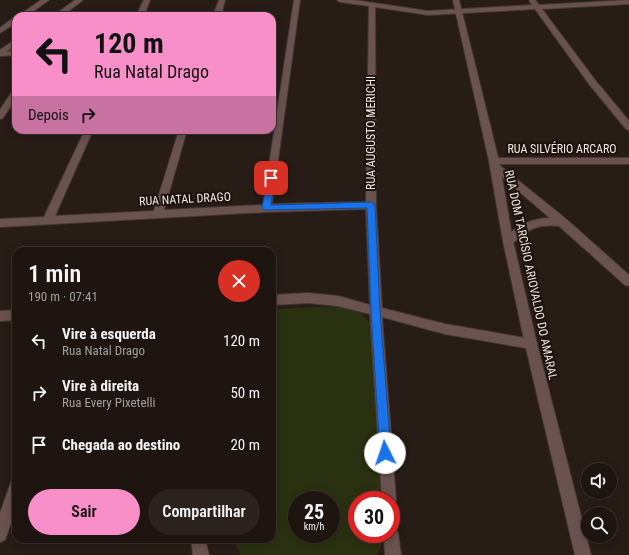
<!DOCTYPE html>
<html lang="pt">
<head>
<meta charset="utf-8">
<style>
  body { margin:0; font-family:"Roboto Condensed",sans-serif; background:#2b221e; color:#f1f3f6; height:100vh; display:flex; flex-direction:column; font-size:15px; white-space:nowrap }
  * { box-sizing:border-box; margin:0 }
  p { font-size:13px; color:#a19f9f }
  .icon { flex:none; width:22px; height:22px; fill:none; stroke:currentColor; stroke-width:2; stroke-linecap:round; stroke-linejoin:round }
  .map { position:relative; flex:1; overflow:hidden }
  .details { position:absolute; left:12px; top:247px; width:264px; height:296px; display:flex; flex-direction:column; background:#1e1510; border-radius:12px; box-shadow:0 2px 10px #0003,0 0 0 1px #3c3430 }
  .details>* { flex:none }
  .top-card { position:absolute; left:12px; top:12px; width:264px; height:122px; border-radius:12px; box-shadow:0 2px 10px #0003,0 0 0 1px #3c3430; background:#f98fc8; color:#111; overflow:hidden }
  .controls { position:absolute; left:581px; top:463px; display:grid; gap:8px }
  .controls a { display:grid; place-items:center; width:36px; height:36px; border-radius:50%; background:#1e1510; box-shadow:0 2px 10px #0003,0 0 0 1px #3c3430; font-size:20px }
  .speed { position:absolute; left:288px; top:491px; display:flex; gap:8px; font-size:20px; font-weight:700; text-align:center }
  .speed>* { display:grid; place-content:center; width:52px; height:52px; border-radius:50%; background:#1e1510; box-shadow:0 2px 10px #0003,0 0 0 1px #3c3430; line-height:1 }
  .speed small { font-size:10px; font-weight:400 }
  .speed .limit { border:6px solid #d22; background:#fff; color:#111 }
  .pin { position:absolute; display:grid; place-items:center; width:34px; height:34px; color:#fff; margin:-17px; border-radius:8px; box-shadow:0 2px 6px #0006 }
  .me { position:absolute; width:44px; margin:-22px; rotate:356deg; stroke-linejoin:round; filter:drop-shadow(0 0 3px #0008) }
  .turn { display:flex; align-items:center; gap:14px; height:84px; padding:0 16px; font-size:18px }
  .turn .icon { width:52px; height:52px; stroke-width:2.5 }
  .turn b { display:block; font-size:28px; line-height:34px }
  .then { display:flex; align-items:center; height:38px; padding:0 16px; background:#0003; gap:8px; font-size:15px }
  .round { display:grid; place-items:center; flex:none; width:42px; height:42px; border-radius:21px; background:#2b221e }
  .summary { display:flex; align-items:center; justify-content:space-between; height:68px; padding:0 16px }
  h1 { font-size:24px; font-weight:600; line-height:30px }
  .action { display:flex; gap:8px; margin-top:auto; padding:8px 16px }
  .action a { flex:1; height:46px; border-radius:24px; background:#f98fc8; color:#111; font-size:16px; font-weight:600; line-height:46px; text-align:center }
  .action a+a { background:#2b221e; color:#f1f3f6 }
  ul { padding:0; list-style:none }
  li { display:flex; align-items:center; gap:12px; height:52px; padding:0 16px }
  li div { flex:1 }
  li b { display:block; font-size:15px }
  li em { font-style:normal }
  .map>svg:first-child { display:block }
  .green { fill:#2a3110; fill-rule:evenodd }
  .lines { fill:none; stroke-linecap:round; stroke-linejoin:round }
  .minor-casing { stroke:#443933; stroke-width:2 }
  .tertiary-casing { stroke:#443933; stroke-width:2 }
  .minor { fill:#6a524f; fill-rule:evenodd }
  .tertiary { fill:#6a524f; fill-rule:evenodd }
  .route { fill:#1a73e8; stroke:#114b97 }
  .labels { text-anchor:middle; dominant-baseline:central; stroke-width:4; stroke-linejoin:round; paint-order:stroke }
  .street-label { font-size:12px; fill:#f1e8e4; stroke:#1f130d }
</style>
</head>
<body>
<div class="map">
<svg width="629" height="555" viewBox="0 0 629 555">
  <rect width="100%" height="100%" fill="#281c16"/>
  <path class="green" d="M341,306L358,310L370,323L381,500H357V534H383V541L377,555H241L233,539H272V309ZM297,500H331V534H297Z"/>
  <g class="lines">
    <g class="minor-casing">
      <path id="minor" d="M144,0H150L144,16H136Z
        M219,0H225L221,16H213Z
        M294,0H300L272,204L366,202L369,6L340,2L337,0H354L428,11L532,5L529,0H535L539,5L629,0V4L542,9L595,80L629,121V130L626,129L589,84L535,9L428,15L375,7L376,205L382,308L445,324L531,339L535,340L537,344L535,348L531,349L445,334L382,317L396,500L394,505L391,506V500H382L370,314L338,306L308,303L272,305V295L308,293L338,296L370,305L366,209L267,212L0,227V219L44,217L85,130H93L55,216L154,211L179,130H187L164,210L263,205Z
        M16,51V55L0,56V52Z
        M13,90H16V98L3,118L0,119V110Z
        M494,158H629V164H496L499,165L566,219L629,275V286L625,285L559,226C537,224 528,229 512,244H504L503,241L504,238C518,226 531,218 550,218L493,169L491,167L496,164L491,163L489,161Z
        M16,310V320L0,321V311Z
        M16,480V509L5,540L0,542V513L11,482Z
        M391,526L396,528L398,533L401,555H385L384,534H391Z
        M191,539H205L209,555H193Z"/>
    </g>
    <g class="tertiary-casing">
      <path id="tertiary" d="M41,0H49L27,16H18Z
        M75,0H83L62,16H53Z
        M453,0H459L499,161L513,241L537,344L591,555H575L525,344L503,241L489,161Z
        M13,18H16V23L0,33V28Z
        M13,41H16V46L0,55V50Z"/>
    </g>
    <use href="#minor" class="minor"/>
    <use href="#tertiary" class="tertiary"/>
  </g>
  <path class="route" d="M268,176H271L275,178L271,205L371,202L375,205L380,311L391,453L389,457L385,458L381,457L380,453L371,311L367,208L264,210L262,208Z"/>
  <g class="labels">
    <g class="street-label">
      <text transform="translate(371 133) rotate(-90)">RUA AUGUSTO MERICHI</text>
      <text x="562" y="149">RUA SILVÉRIO ARCARO</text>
      <text transform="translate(185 199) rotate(-3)">RUA NATAL DRAGO</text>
      <text transform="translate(531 275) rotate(78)">RUA DOM TARCÍSIO ARIOVALDO DO AMARAL</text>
    </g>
  </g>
</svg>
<div class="controls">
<a><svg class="icon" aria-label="sound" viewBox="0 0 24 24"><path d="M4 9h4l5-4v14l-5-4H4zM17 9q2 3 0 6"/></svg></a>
<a><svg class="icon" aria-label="search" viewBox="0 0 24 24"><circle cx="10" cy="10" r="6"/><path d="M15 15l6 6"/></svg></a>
</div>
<div class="speed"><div>25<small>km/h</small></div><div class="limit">30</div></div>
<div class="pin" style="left:271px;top:178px;background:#d93025"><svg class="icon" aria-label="arrive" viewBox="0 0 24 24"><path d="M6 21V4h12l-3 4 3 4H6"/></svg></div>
<svg class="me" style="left:385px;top:453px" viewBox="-20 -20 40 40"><circle r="19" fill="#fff"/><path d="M0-13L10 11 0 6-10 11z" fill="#1a73e8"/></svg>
<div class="top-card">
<div class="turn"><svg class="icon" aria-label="left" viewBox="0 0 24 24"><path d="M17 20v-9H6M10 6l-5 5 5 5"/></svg><div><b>120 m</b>Rua Natal Drago</div></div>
<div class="then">Depois<svg class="icon" aria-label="right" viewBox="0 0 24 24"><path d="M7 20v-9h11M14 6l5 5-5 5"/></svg></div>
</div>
<section class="details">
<div class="summary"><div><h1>1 min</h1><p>190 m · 07:41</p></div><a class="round" style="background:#d93025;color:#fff"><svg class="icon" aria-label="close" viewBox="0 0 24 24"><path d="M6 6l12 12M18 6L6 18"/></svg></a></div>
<ul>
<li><svg class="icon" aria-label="left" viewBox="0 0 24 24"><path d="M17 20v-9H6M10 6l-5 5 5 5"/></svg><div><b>Vire à esquerda</b><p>Rua Natal Drago</p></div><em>120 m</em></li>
<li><svg class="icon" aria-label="right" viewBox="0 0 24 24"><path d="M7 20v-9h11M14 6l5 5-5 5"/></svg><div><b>Vire à direita</b><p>Rua Every Pixetelli</p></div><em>50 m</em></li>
<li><svg class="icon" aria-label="arrive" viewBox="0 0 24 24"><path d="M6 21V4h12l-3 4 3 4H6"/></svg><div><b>Chegada ao destino</b></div><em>20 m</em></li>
</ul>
<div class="action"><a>Sair</a><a>Compartilhar</a></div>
</section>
</div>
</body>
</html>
